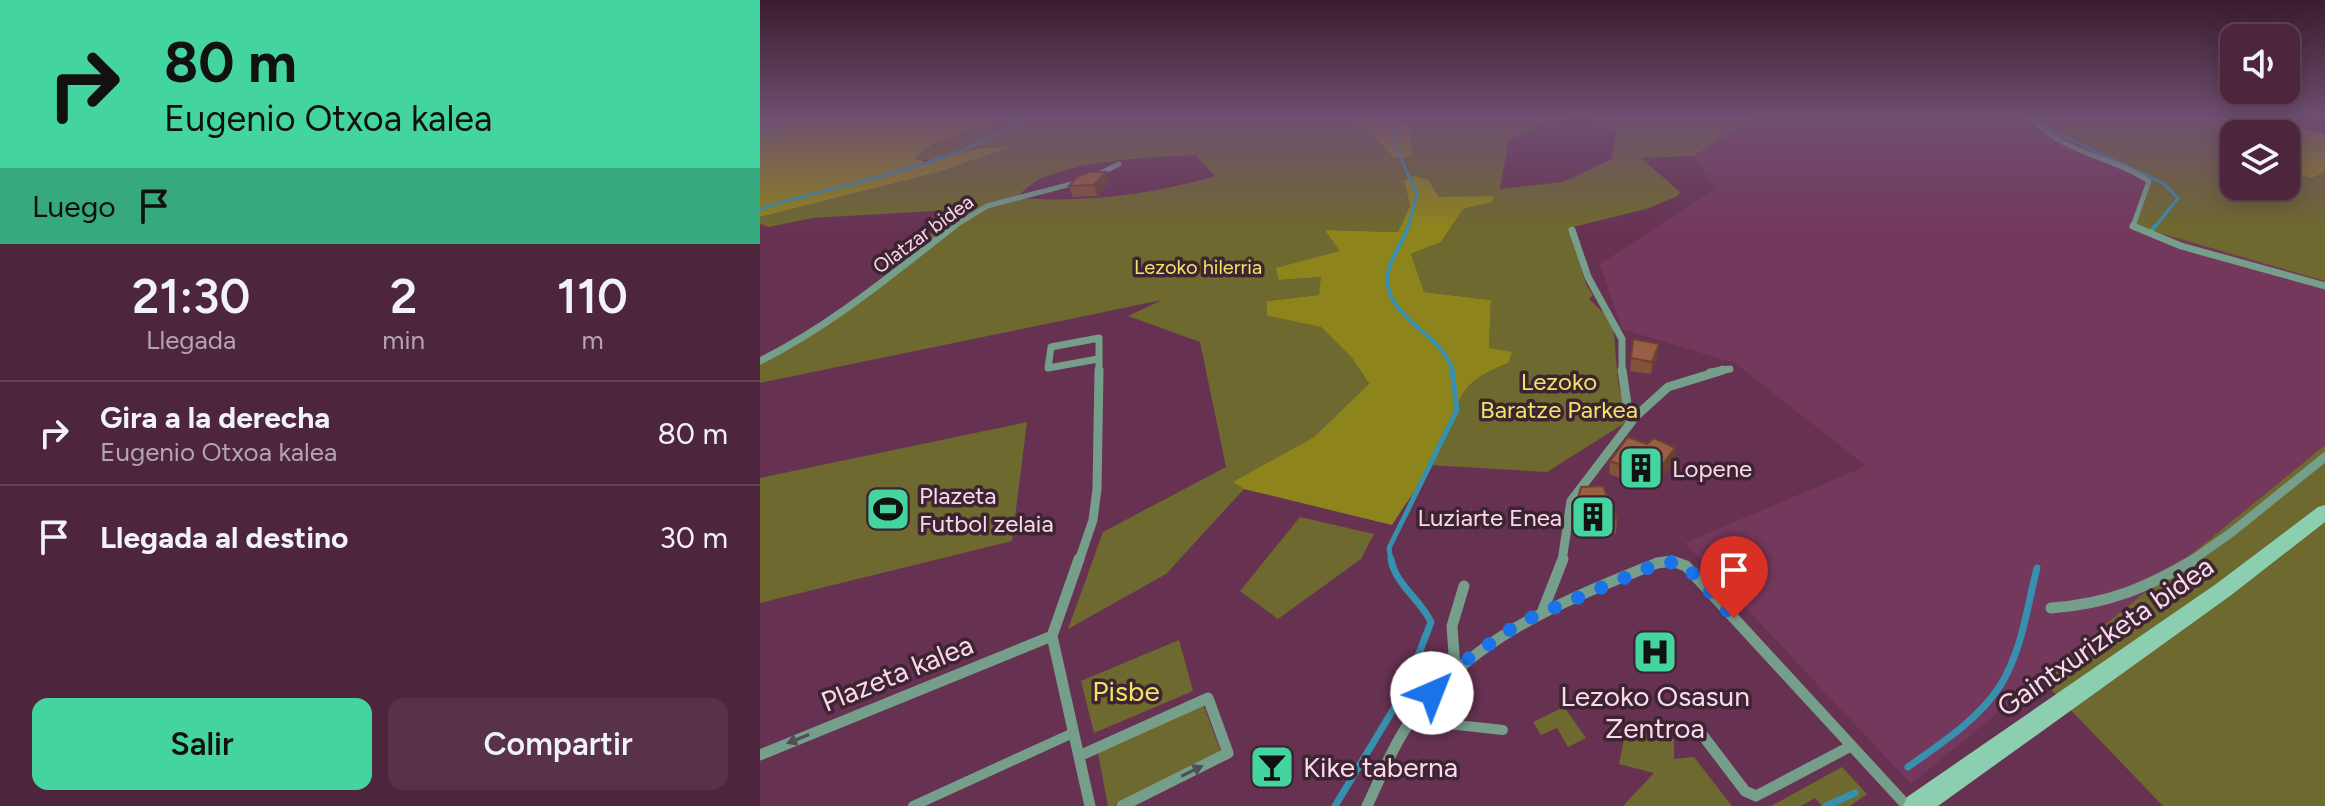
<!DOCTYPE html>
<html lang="es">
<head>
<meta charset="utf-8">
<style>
  body { margin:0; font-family:Figtree,sans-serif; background:#573249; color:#f1f3f6; height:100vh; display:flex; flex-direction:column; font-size:30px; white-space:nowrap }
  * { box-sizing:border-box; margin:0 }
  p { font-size:26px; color:#b3a5b0 }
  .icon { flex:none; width:44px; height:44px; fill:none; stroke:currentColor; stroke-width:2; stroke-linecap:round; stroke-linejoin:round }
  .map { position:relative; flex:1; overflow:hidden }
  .details { display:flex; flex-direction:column; background:#4d263e; width:760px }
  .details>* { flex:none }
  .guide { background:#44d49f; color:#111; overflow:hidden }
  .tools { position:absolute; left:1460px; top:24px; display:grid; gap:16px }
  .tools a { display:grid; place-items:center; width:80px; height:80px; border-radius:16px; background:#4d263e; box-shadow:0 4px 20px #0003,0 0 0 2px #644358; font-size:40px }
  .pin { position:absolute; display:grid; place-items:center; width:68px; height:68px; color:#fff; margin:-82px -34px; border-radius:50% 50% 50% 0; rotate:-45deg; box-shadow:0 0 8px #0007 }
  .pin .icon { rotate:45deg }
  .me { position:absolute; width:88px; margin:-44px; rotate:44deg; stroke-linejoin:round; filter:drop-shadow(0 0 6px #0008) }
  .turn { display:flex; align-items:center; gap:28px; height:168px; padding:0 32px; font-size:36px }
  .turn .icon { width:104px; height:104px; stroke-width:2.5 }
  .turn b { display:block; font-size:56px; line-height:68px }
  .then { display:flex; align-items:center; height:76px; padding:0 32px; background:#0003; gap:16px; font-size:30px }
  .eta { display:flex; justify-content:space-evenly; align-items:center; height:136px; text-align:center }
  .eta b { font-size:48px; font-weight:600; line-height:56px }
  .primary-button { display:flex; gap:16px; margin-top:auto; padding:16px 32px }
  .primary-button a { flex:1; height:92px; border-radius:16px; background:#44d49f; color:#111; font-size:32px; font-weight:600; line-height:92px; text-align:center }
  .primary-button a+a { background:#573249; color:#f1f3f6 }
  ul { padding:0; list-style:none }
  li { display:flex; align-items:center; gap:24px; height:104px; padding:0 32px; border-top:2px solid #644358 }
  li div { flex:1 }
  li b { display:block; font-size:30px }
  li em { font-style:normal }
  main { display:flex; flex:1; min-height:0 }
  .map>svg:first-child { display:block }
  .built { fill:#74385d }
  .green { fill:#6e692e; fill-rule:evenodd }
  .forest { fill:#8d851c }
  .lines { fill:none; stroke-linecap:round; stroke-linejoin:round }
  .stream-far3 { stroke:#3690ae; stroke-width:3 }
  .stream-far2 { stroke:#3690ae; stroke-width:4 }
  .stream-far1 { stroke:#3690ae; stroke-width:5 }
  .stream { stroke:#3690ae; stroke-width:7 }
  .pedestrian { stroke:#759e8b; stroke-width:10 }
  .minor-far3 { stroke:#759e8b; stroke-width:5 }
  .minor-far2 { stroke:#759e8b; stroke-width:7 }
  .minor-far1 { stroke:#759e8b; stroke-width:9 }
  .minor { stroke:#759e8b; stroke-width:11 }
  .secondary { fill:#8bceb0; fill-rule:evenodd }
  .wall { fill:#84513a }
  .shaded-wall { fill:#6b4230 }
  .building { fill:#995e44; stroke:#6b4230; stroke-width:2 }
  .oneway { fill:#514f51 }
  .route { stroke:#1a73e8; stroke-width:14; stroke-dasharray:0 25.2 }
  .labels { text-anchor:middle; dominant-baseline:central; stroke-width:7; stroke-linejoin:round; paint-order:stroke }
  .far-street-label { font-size:20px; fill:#fad9ea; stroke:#3d2432 }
  .far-park-label { font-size:20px; fill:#efe463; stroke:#3d2432 }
  .park-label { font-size:24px; fill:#efe463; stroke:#3d2432 }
  .poi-label { font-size:24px; fill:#fad9ea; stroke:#3d2432; text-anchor:start }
  .near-street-label { font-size:28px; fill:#fad9ea; stroke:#3d2432 }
  .near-park-label { font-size:28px; fill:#efe463; stroke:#3d2432 }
  .near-poi-label { font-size:28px; fill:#fad9ea; stroke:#3d2432 }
</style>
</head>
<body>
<main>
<section class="details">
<div class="guide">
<div class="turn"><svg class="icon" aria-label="right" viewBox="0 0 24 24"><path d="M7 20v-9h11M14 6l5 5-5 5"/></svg><div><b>80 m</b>Eugenio Otxoa kalea</div></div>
<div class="then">Luego<svg class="icon" aria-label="arrive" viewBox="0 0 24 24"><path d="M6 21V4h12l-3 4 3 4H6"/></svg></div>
</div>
<div class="eta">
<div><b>21:30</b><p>Llegada</p></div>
<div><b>2</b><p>min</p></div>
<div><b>110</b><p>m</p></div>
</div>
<ul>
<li><svg class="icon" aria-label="right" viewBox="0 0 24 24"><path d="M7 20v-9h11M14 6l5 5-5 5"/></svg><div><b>Gira a la derecha</b><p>Eugenio Otxoa kalea</p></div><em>80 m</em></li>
<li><svg class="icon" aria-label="arrive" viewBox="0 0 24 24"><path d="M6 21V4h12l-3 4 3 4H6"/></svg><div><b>Llegada al destino</b></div><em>30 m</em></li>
</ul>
<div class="primary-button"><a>Salir</a><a>Compartir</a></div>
</section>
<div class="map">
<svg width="1565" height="806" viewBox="0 0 1565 806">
  <rect width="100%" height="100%" fill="#673252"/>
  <path class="built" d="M997,117H1278L1306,140L1365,163L1390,181L1373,225L1565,281V445L1151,784L925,543L1106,466L975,363L862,329L840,264L956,188L933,156Z"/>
  <path class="green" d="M256,117H584L606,131L634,157L650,128L634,117H824L776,124L775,131L749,139L740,189L803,182L852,159L856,134L827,117H997L933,156L881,158L920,192L918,196L886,209L809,228L826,284L833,295L829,299L853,322L858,383L868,421L787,472L669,465C703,419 682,388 747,363L751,353L729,348L731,300L664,292L651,254L681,242L703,209L733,202L679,197L668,180L644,182L650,206L638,232L566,230L581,251L519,280L562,277L559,295L507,301V316L561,327L592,358L609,385L554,437L474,482L484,489L406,574L308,629L343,532L466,467L440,342L368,316L402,300L0,383V363L42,338L148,263L191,210L52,218L9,227L0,224V217L179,172L247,148C218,143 183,167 154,158C180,135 223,127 256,117ZM435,155L455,176C391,195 322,203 255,198C263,192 271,183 280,179C327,159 385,158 435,155Z
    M1278,117H1436L1511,134H1474V186H1526V172L1553,178L1565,171V281L1372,225L1390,181L1365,163L1306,140Z
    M267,422L252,541L0,603V478Z
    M1565,445V806H1403L1280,678Z
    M540,517L614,534L601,559L518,619L480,591Z
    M419,640L433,691L334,733L321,681Z
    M443,704L461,752L354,806H348L338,753Z
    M804,707L826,738L808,747L797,728L781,735L773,722Z
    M866,730L914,739V759L934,757L972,806H863L894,773L859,764Z
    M1082,767L1107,794L1090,806H1062L1055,798L1041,806H1011Z"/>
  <path class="forest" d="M0,117H256C224,127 179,135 154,158L166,162L221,148L251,147L179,172L0,217Z
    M584,117H634L650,127L652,154L645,158L634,157L606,131Z
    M1436,117H1522L1534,126L1565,134V171L1553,178L1526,172V158L1540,149L1526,134H1511Z
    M654,176L668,180L679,197L733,196V202L703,209L681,242L651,254L664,292L731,300L729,348L752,352L748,363C692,384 701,405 678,451C666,477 647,501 632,525L484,489L473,482L554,437L609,384L592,358L561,327L507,316V301L559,295L561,277L519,280L516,268L580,251L565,230L638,232L650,206L644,181Z"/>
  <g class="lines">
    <path class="stream-far3" d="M622,117L632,126L637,150L657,194L648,228
      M1279,117L1290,130L1403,183L1418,198L1394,228
      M0,136L29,117
      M0,209C92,180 186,169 269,117"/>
    <path class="stream-far2" d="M648,226C644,242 631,256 628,272C620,317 684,333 693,372
      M1392,230L1395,226"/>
    <path class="stream-far1" d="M631,561L629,548L697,410L692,370"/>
    <path class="stream" d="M1148,767C1180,744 1218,720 1240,686C1262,651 1267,607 1277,568
      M575,806L645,690L671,622C660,599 635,584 631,559
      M1066,806L1095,793"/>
    <path class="pedestrian" d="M651,720L743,730
      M153,806L313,733"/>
    <path class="minor-far3" d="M1271,117C1301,153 1352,156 1389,181L1373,226L1376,228
      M335,176L359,164
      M191,228L227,206L319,182"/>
    <path class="minor-far2" d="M1373,226L1421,246L1565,286
      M812,230L828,277L862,339V372
      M338,359L288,368L291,347L339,338V372
      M0,361C72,325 131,275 194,226
      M950,372L970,369"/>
    <path class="minor-far1" d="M862,370L867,404L875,417
      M319,561L333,520L337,489L339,370
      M802,561L811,501L875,417L908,387L963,370
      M1431,561L1472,532L1565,457"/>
    <path class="minor" d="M319,559L292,636L330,806
      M1291,608C1348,604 1386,588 1435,559
      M783,610L803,559
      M695,668L692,626L704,586
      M944,737L985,791L996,796L1091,746
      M0,755L292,636
      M319,756L448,698L468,753L362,806
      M607,806C621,777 633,745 652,719C712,636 806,600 897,563L912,561L926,566L1147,806"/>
    <path class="secondary" d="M1565,505V522L1470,596L1178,806H1143L1147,797L1456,584L1558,507Z"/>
  </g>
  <path class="wall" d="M346,172L349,182L337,196L313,197L309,186Z
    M873,339L899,344L897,356L891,374L870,371Z
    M887,444L915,448L914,462L892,489L849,474L850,461Z
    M816,505L857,519L856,533L818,535L816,519Z"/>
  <path class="shaded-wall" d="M346,172L349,182L337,196L334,185Z
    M899,344L897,356L891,374L892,362Z
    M915,448L914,462L892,489L894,476Z"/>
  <path class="building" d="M329,172H346L334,185L309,186L317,177Z
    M873,339L899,344L892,362L871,358Z
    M868,437L887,444L894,438L915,448L894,476L850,461Z
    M843,486L857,519L819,521L816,505L821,487Z"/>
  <defs><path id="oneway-solid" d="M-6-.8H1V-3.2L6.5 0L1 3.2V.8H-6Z" transform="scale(2)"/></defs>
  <g class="oneway">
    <use href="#oneway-solid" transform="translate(38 739) rotate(158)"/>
    <use href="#oneway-solid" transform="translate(432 771) rotate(-26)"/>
  </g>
  <linearGradient id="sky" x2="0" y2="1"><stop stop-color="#391c2d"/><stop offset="0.51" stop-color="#6e4f71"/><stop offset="1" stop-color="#6e4f71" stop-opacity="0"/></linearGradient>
  <rect width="1565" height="230" fill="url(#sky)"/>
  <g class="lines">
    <path class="route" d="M672,693L695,668L761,622L904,561L926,566L974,618"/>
  </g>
  <defs>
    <g id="building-square" transform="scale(2.3)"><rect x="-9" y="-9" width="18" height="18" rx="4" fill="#44d49f" stroke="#3d2432"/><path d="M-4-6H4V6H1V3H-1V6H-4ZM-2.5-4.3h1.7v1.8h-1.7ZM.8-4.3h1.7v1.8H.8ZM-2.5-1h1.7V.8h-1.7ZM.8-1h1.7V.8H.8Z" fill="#111"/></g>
    <g id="stadium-square" transform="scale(2.3)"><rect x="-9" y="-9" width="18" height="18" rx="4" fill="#44d49f" stroke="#3d2432"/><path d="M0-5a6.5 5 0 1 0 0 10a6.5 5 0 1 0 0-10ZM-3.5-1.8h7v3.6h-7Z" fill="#111"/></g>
    <g id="hospital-square" transform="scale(2.3)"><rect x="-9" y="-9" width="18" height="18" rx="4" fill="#44d49f" stroke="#3d2432"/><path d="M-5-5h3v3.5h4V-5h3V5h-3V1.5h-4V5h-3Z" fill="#111"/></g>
    <g id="bar-square" transform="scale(2.3)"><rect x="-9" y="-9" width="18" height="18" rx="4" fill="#44d49f" stroke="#3d2432"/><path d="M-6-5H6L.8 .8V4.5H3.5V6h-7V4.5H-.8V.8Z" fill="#111"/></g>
  </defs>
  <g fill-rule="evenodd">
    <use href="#building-square" x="881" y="468"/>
    <use href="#stadium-square" x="128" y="509"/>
    <use href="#building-square" x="833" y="517"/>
    <use href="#hospital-square" x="895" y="652"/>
    <use href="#bar-square" x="512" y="767"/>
  </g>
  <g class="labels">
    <g class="far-street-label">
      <text transform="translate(163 234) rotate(-36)">Olatzar bidea</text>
    </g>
    <g class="far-park-label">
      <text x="438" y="267">Lezoko hilerria</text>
    </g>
    <g class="park-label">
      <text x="799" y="381">Lezoko<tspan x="799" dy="28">Baratze Parkea</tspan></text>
    </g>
    <g class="poi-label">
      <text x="912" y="468">Lopene</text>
      <text x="159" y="495">Plazeta<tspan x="159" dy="28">Futbol zelaia</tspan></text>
      <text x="802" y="517" text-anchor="end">Luziarte Enea</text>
    </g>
    <g class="near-street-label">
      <text transform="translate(1345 636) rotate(-35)">Gaintxurizketa bidea</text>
      <text transform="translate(137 673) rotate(-22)">Plazeta kalea</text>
    </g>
    <g class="near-park-label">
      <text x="366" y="691">Pisbe</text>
    </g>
    <g class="near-poi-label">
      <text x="895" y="696">Lezoko Osasun<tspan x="895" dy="32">Zentroa</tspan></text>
      <text x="543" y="767" text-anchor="start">Kike taberna</text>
    </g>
  </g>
</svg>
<div class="tools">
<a><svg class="icon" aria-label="sound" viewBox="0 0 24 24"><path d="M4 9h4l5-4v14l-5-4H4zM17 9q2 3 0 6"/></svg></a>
<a><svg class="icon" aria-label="layers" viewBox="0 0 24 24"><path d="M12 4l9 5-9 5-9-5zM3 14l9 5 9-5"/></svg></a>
</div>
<div class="pin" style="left:974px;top:618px;background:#d93025"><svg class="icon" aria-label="arrive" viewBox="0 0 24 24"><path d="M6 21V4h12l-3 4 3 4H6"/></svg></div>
<svg class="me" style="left:672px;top:693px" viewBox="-20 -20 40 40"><circle r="19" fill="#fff"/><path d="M0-13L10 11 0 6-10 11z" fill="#1a73e8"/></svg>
</div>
</main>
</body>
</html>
